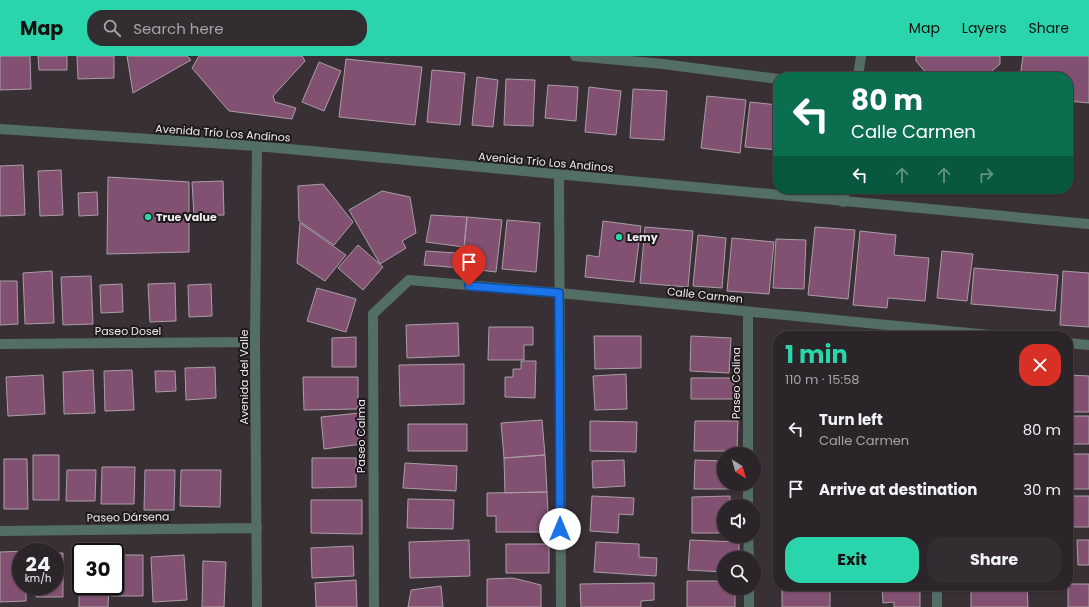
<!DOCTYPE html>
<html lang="en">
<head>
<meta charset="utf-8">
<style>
  body { margin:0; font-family:Poppins,sans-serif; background:#332c30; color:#f1f3f6; height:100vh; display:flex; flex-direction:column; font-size:15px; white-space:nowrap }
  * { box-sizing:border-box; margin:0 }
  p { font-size:13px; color:#a6a4a8 }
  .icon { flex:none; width:22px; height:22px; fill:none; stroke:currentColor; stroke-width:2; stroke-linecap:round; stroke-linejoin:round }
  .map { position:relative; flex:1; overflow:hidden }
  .sheet { position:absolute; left:773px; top:275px; width:300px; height:260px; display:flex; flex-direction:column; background:#2b2428; border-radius:16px; box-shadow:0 1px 3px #0004,0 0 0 1px #474145 }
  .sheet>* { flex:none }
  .banner { position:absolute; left:773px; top:16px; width:300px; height:122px; border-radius:16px; box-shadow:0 1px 3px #0004,0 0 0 1px #474145; background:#0b6e4f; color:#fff; overflow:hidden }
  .needle { width:26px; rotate:143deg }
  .tools { position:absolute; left:717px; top:391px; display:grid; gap:8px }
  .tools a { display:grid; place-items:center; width:44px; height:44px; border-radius:50%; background:#2b2428; box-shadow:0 1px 3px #0004,0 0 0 1px #474145; font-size:20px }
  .speed { position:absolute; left:12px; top:487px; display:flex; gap:8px; font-size:20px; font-weight:700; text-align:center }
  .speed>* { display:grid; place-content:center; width:52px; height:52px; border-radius:50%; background:#2b2428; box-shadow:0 1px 3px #0004,0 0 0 1px #474145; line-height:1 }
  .speed small { font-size:10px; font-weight:400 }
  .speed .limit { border:2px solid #111; border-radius:6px; background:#fff; color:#111 }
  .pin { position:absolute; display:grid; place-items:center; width:34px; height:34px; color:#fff; margin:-41px -17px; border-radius:50% 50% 50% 0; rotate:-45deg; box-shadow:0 0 4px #0007 }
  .pin .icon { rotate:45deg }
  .me { position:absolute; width:44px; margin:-22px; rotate:0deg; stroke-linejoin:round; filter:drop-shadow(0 0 3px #0008) }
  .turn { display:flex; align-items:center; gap:14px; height:84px; padding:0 12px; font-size:18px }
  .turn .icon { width:52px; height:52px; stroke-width:2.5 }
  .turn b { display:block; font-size:28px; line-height:34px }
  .lanes { display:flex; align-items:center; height:38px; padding:0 12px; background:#0003; justify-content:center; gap:20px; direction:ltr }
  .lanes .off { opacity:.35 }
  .round { display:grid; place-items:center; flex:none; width:42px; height:42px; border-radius:16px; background:#332c30 }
  .head { display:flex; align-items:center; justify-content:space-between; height:68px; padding:0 12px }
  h1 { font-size:24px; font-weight:700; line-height:30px; color:#2ad5ac }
  .cta { display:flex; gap:8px; margin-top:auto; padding:8px 12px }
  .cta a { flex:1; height:46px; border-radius:16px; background:#2ad5ac; color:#111; font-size:16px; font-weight:700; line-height:46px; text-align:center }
  .cta a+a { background:#332c30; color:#f1f3f6 }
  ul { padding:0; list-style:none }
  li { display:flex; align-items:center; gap:12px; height:60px; padding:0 12px }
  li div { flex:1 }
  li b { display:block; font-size:15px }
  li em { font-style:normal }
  header { display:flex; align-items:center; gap:24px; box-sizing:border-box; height:56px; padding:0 20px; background:#2ad5ac; color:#111 }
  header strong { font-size:19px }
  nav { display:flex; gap:22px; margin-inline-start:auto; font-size:14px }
  .search { width:280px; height:36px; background:#332c30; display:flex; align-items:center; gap:10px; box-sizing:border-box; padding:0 14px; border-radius:16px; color:#a6a4a8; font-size:15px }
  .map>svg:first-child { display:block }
  .building { fill:#825070; stroke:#aa9ea5 }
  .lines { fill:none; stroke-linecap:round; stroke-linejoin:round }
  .minor { stroke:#536f65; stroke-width:10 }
  .route-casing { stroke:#114b97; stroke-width:10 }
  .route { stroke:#1a73e8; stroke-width:7 }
  .poi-dot { fill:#2ad5ac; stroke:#1d191c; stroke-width:1.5 }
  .labels { text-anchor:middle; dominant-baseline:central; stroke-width:4; stroke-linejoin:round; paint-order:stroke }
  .street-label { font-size:11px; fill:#f0eaed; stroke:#1d191c }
  .poi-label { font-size:11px; font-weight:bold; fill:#f0eaed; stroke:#1d191c; text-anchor:start }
</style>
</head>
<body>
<header>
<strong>Map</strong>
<div class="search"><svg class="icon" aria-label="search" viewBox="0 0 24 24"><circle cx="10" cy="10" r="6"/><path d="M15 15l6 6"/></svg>Search here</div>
<nav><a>Map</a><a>Layers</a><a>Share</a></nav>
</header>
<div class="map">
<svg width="1089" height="551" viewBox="0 0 1089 551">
  <rect width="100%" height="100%" fill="#393035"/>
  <path class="building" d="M0,0H30L31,33L0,34Z
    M38,0H67V14H39Z
    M77,0H114V22L78,23Z
    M127,0H187L191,4L133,37Z
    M199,0H302L305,5L273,40L275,46L296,52L292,63L229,55L192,12Z
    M916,0H1000V8L987,19L983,21H933L927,18L916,5Z
    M1023,0H1089V47L1068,45V21H1020Z
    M346,3L422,11L415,69L339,61Z
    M319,6L341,15L324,55L302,46Z
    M432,14L465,17L460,69L427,66Z
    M477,21L498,24L493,71L472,69Z
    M506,23L535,24L533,70L504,69Z
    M548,29L578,31L576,65L545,62Z
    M589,31L621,35L616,79L585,76Z
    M633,33L667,35L664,84L630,82Z
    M707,40L746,44L740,97L701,92Z
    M750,46L778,49V94L745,91Z
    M23,109L25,159L0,160V110Z
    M61,114L63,159L40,160L38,115Z
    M108,121L189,126V196L107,198Z
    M223,125L224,159L194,160L192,126Z
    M323,128L353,166L334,189L299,165L298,130Z
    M382,135L410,141L416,177L402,185L406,192L380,208L349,154Z
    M97,136L98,159L79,160L78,137Z
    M431,159L467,161L464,191L426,186Z
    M467,161L502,164L496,216L462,212Z
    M507,164L540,167L536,216L502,213Z
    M603,165L641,170L634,226L585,221L587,199L599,201Z
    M300,167L346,199L325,225L297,207Z
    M645,171L693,175L688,231L640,227Z
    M815,171L855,174L848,243L808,239Z
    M860,175L896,179L894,199L929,202L925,245L888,242L887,252L853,249Z
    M698,179L726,182L722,232L693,230Z
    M732,182L774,186L769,238L727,235Z
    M776,183L806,184L804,233L773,232Z
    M358,189L383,211L363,234L338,212Z
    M426,195L456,197L462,212L424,209Z
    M942,195L973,198L967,245L937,242Z
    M974,212L1058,219L1055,255L971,248Z
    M52,215L54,267L25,268L23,217Z
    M1063,215L1089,217V271L1060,269Z
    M91,220L93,268L63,269L61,221Z
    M0,225H17L18,268L0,269Z
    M175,227L176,265L150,266L148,228Z
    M122,228L123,256L101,257L100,229Z
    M211,228L212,260L189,261L188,229Z
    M317,232L356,243L346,276L307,265Z
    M458,267L459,300L407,302L406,269Z
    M489,271H533V289H524V304H488Z
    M594,280H641V312L595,313Z
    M691,280L731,282L729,317L690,315Z
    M356,281V311H332V282Z
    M521,305H536L535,342L505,341V321H513V313H521Z
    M464,308V348L400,350L399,309Z
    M215,311L216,342L186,344L185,312Z
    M93,314L95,357L64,358L63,316Z
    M132,314L134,354L105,355L104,315Z
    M155,315H175L176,335L156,336Z
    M626,318L627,353L595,354L593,320Z
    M43,319L45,358L8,360L6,321Z
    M1068,319L1089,320V356H1068Z
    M303,321H358V353L304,354Z
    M691,322H734V343H691Z
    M359,357L362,388L324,393L321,361Z
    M1069,360H1089V388H1068Z
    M542,364L545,399L504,402L501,367Z
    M590,365L637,366L636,396L590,395Z
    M695,365H738L737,395H694Z
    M408,368H467V395H408Z
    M1068,398H1089V433H1068Z
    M33,399H59V444H33Z
    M545,399L547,436L505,437L504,402Z
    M312,402H356V431L312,432Z
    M4,403H27L28,453H4Z
    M624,404L625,430L593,432L592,405Z
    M695,404L724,405V428H733V433H694Z
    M405,407L457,410L456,435L403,432Z
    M102,411H135L134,448H101Z
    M67,414H96L95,445H66Z
    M145,414H175L174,454H144Z
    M181,414H221L220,451L180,450Z
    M547,436L549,476H496V460H487V437Z
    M592,440L634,442L633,459L619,458L618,477L590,475Z
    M730,440V450H724V477H692V441Z
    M1068,440H1089V471H1072V448L1068,447Z
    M408,443L454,444L453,473L407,472Z
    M311,444H362V478L311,477Z
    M469,484L470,520L410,522L409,486Z
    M690,484L739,486V502H724V516L688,514Z
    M1077,484H1089V509H1078Z
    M596,486L639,488V501L657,502L656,520L594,516Z
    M506,488H549V517H506Z
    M353,490L354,520L312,522L311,492Z
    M80,494L109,495V496H81V530H109L108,551H79Z
    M25,495V496H21V530H26V545L0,546V496Z
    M55,497H63V541H36V530H55Z
    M115,499H143V540H111V530H115Z
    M184,499L187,544L153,546L151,501Z
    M203,505L226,506L224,551H202Z
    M513,522L541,529V551H487V523Z
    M356,524L357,551H316L315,527Z
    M687,525H724V532H735V551H687Z
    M654,527V544L641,545V551H581L580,528Z
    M1068,528H1089V551H1068Z
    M441,530L443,551H408L411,534Z
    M782,530H830V551H782Z
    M882,530H920V551H894V546L883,547Z
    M971,530H1027L1028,551H971Z"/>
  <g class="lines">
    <path class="minor" d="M575,0L663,8L778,23
      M858,21L861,0
      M0,73L257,90L1089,168
      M257,90L255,286L257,551
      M559,119L561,551
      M843,146L845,133
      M748,256V398
      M1068,287L1089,289
      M0,288L255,286
      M748,428V450
      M0,475L257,472
      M748,480L749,502
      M937,530V551
      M749,532V551
      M374,551L373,258L409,224L559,237L1000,280"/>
  </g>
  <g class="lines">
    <g class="route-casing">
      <path id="route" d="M469,230L559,237L560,473"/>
    </g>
    <use href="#route" class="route"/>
  </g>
  <g class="poi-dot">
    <circle cx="148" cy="161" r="4"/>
    <circle cx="619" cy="181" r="4"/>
  </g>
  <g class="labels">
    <g class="street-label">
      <text transform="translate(223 77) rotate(4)">Avenida Trío Los Andinos</text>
      <text transform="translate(546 106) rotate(5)">Avenida Trío Los Andinos</text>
      <text transform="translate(705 239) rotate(6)">Calle Carmen</text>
      <text x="128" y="275">Paseo Dosel</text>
      <text transform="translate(244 321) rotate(-90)">Avenida del Valle</text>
      <text transform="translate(736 327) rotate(-90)">Paseo Colina</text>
      <text transform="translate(361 380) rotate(-90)">Paseo Calma</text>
      <text transform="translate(128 461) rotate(-1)">Paseo Dársena</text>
    </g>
    <g class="poi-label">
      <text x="156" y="161">True Value</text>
      <text x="627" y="181">Lemy</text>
    </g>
  </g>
</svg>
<div class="tools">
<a><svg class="needle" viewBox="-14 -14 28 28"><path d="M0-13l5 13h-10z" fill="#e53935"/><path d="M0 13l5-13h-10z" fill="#a6a4a8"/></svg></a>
<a><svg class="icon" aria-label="sound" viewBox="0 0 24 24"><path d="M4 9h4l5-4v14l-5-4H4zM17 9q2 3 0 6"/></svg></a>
<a><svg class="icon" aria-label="search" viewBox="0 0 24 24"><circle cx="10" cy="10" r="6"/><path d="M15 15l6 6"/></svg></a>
</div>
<div class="speed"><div>24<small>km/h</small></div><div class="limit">30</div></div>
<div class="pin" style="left:469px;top:230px;background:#d93025"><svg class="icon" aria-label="arrive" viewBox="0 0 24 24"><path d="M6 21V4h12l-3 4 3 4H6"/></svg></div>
<svg class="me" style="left:560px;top:473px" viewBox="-20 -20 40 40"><circle r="19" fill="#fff"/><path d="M0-13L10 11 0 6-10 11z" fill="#1a73e8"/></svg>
<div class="banner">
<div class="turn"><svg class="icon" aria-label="left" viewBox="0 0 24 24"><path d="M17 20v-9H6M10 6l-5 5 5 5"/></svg><div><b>80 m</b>Calle Carmen</div></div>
<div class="lanes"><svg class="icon" aria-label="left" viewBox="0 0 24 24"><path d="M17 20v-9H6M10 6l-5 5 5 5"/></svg><svg class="icon off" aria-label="ahead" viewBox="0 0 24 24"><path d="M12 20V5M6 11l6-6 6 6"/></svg><svg class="icon off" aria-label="ahead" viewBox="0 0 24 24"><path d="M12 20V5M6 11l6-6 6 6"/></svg><svg class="icon off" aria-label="right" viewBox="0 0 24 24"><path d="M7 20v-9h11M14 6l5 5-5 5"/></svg></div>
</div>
<section class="sheet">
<div class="head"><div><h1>1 min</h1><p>110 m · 15:58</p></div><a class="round" style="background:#d93025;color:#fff"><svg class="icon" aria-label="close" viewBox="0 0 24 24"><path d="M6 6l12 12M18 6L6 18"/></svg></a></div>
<ul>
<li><svg class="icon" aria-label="left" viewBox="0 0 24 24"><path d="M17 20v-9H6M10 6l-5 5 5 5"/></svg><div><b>Turn left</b><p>Calle Carmen</p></div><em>80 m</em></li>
<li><svg class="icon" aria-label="arrive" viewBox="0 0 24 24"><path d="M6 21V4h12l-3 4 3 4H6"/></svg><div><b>Arrive at destination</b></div><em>30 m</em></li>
</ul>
<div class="cta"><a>Exit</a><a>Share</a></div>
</section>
</div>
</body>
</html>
